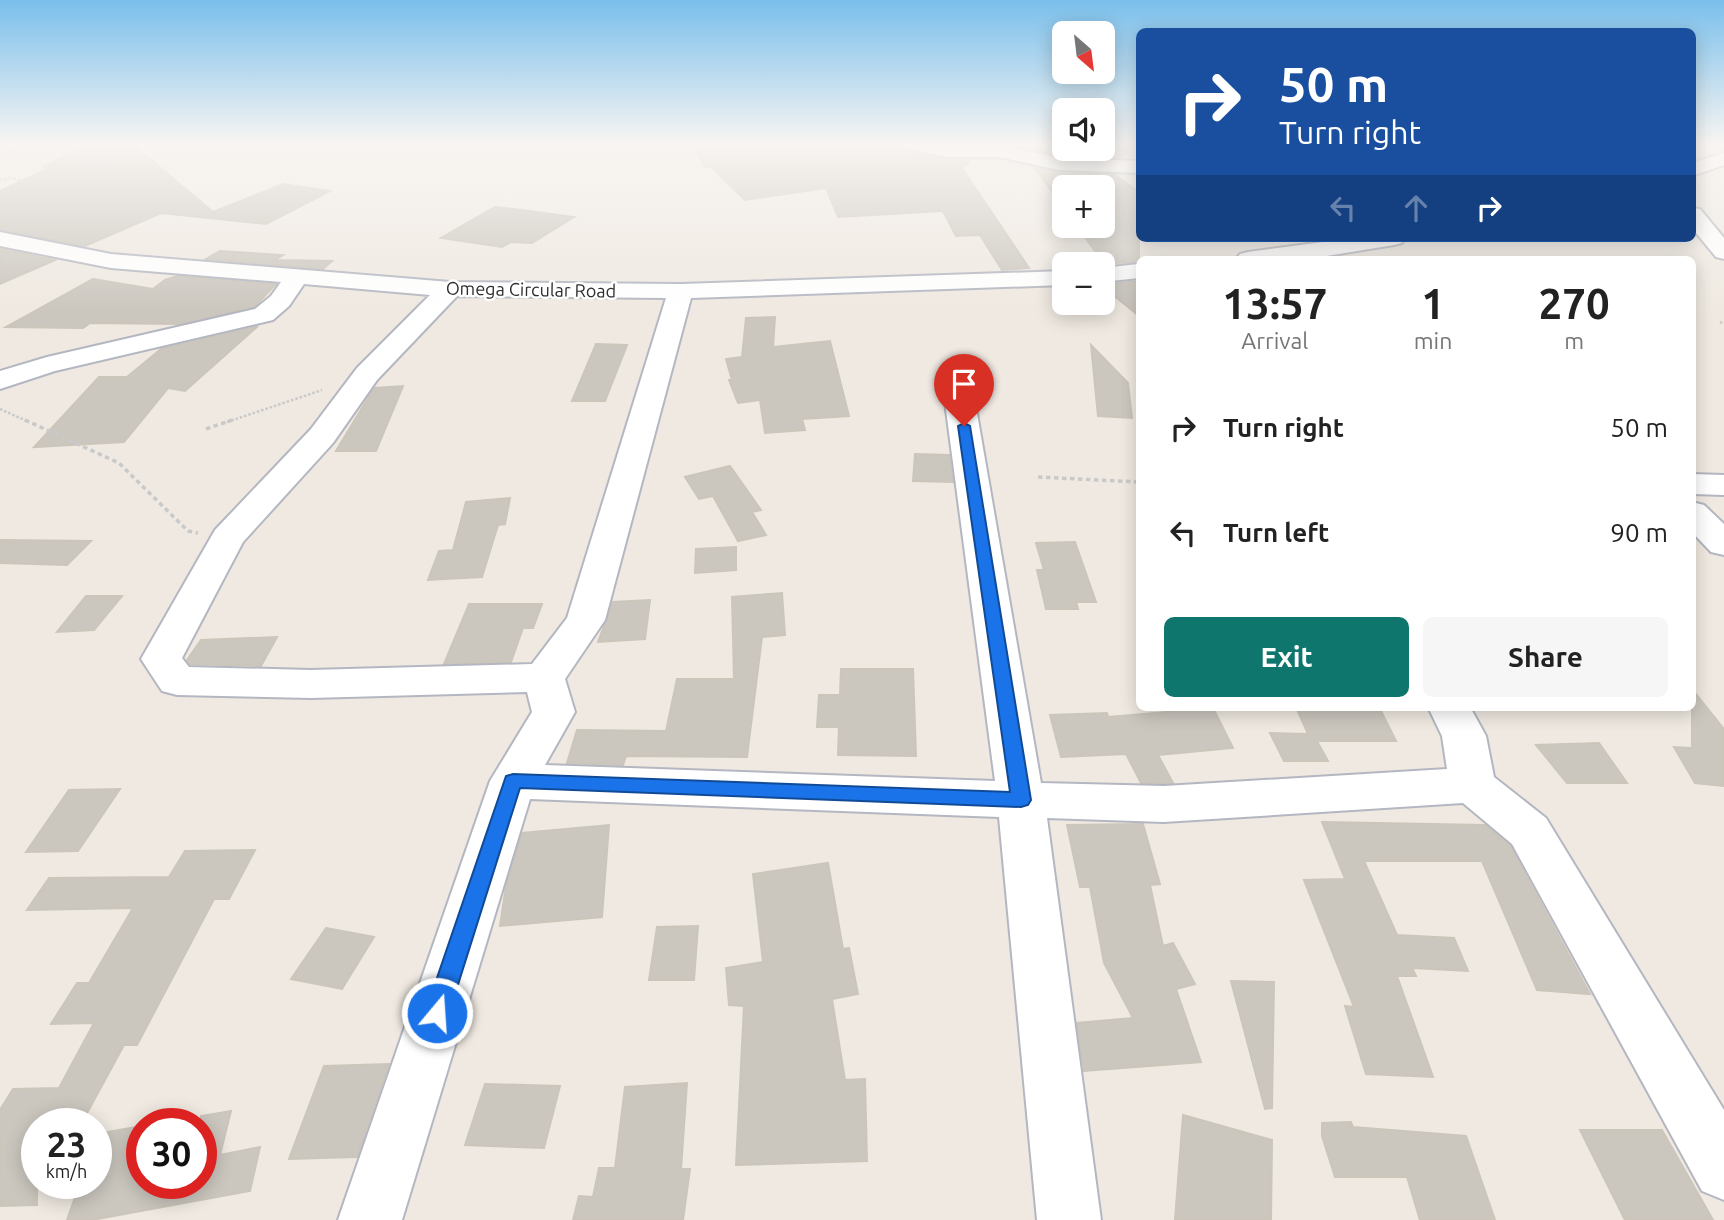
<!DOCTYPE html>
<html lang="en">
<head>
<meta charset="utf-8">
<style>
  body { margin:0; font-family:Ubuntu,sans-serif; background:#f6f6f6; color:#222; height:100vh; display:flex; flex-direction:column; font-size:26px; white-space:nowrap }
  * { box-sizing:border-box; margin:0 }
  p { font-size:23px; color:#767676 }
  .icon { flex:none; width:38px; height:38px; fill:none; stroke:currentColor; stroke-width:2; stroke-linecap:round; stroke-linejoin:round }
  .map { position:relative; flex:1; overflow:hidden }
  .sheet { position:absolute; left:1136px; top:256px; width:560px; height:455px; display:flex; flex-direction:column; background:#fff; border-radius:10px; box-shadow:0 4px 18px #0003 }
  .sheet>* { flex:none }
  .guide { position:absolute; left:1136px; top:28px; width:560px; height:214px; border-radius:10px; box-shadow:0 4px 18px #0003; background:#1a4fa0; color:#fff; overflow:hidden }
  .needle { width:46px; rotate:152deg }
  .controls { position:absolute; left:1052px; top:21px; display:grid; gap:14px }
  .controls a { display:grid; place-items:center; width:63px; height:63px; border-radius:10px; background:#fff; box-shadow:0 4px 18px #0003; font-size:35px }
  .speed { position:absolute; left:21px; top:1108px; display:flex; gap:14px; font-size:35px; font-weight:700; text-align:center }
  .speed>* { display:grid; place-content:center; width:91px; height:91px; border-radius:50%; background:#fff; box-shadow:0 4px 18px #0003; line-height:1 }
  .speed small { font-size:18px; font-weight:400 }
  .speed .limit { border:10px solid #d22; background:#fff; color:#111 }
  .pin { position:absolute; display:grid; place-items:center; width:60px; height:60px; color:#fff; margin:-72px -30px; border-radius:50% 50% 50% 0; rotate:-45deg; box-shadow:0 0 7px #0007 }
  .pin .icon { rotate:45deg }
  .me { position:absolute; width:77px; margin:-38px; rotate:18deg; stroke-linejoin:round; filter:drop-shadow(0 0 5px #0008) }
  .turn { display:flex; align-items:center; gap:24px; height:147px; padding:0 28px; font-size:32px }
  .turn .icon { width:91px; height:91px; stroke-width:2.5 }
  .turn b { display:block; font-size:49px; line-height:60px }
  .lanes { display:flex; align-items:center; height:66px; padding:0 28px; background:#0003; justify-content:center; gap:35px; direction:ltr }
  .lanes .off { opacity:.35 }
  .eta { display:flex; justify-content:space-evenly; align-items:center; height:119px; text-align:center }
  .eta b { font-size:42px; font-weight:600; line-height:49px }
  .action { display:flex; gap:14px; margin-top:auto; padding:14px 28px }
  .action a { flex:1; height:80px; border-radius:10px; background:#0f766e; color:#fff; font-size:28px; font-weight:600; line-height:80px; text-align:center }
  .action a+a { background:#f6f6f6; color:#222 }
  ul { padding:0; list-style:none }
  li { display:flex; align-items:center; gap:21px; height:105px; padding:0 28px }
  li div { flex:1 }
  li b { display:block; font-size:26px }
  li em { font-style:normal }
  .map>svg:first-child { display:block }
  .building { fill:#cbc7bf; stroke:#cbc5ba; stroke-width:2 }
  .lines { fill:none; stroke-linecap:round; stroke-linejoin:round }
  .minor-casing { stroke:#b4b7c1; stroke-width:4 }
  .path-far1 { stroke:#c9c9c9; stroke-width:2.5; stroke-dasharray:2.5 2; stroke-linecap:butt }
  .path { stroke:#c9c9c9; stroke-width:3.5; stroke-dasharray:4.5 3.5; stroke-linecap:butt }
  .minor { fill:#fff; fill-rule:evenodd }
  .route { fill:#1a73e8; stroke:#114b97; stroke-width:2 }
  .labels { text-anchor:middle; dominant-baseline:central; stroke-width:5; stroke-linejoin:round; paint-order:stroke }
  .far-street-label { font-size:18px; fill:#2e2e2e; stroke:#fff }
</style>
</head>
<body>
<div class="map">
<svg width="1724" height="1220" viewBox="0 0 1724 1220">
  <rect width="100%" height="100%" fill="#efe9e1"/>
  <path class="building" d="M692,142H893L898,149L946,160H966L969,162L962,168L1029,268L1002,270L980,235L956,236L943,211L838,217L826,188L745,200L710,166L705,167Z
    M1139,142V145L1118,158L1059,155L1025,148L1102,149V143Z
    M91,144L136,147L213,212L283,184L330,191L266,224L161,213L85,246L0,230V191L52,167H42Z
    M1035,168L1059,173L1115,175L1139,192V262L1087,264L1097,254L1077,226H1102V187H1064V208Z
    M495,207L522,210L574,217L532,243L511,242L502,247L441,238Z
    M0,249L55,260L0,284Z
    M220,251L283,255L275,260L332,261L323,269L206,259Z
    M177,276L276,284L254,307L180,324L90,323L83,328L6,327L93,279L153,289L165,280Z
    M1139,281V316L1102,286V285Z
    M775,317L773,347L830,341L849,416L802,419L805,430L765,433L760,400L738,403L729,380H732L726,359L742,357L746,318Z
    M258,326L185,391L168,388L124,442L34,447L99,377H127L161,349Z
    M596,344L627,345L605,401H572Z
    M1091,345L1128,383L1132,418L1098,416Z
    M403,386L376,451H336L374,388Z
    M915,454L949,455L953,482L913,481Z
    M730,466L761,510L752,512L766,535L738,541L713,496L699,499L685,477Z
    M510,498L505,524L498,525L482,577L428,580L439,551L453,550L466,502Z
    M0,540L91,541L67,565L0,563Z
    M1075,542L1096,602H1076L1078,609H1046L1037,570H1044L1036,543Z
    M736,547V570L695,573L696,549Z
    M782,593L785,635L762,637L747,757L626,756L623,765L567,763L577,730L666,731L677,679H734L732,597Z
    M86,596H122L94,630L57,632Z
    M650,600L645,639L598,642L613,602Z
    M469,604H542L533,628H523L511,662L444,664Z
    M277,637L261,666L190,664L187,660L201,640Z
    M841,669H913L916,756L838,755L839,727H817L819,695H840Z
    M1692,689L1724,729V786L1695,783L1674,747L1692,748Z
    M1296,707H1379L1396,741H1317L1328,761H1284L1270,733L1308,734Z
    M1213,708L1233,748L1158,755L1173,783H1141L1126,754L1061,757L1050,715L1107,713L1108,717Z
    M1599,743L1627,783H1567L1536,745Z
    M120,789L78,851L26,852L69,790Z
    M1322,822L1485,825L1510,846L1590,994L1537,990L1482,861H1364L1397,935L1454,938L1468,971L1412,968L1416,976H1397L1433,1077L1366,1074L1345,1006L1354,1007L1304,880L1345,879Z
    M1143,824L1160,884L1150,885L1163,946L1173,943L1195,984L1176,989L1201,1062L1084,1071L1077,1023L1133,1018L1104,963L1090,887H1080L1067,825Z
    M609,825L602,917L500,926L506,886L522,833Z
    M255,850L229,899H214L137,1045H124L81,1124H37V1205L0,1206V1110L13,1089L59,1088L94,1023L51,1024L77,983H89L133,908L27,910L49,878L169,877L185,851Z
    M828,863L843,949L849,948L858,994L832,999L845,1080L865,1079L867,1161L736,1165L744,1006L729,1005L726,968L763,962L753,874Z
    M698,926L694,980H649L657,927Z
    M326,928L374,937L342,989L291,979Z
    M1231,981L1274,982L1272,1108L1265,1109Z
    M389,1064L357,1157L289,1159L324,1066Z
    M687,1083L681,1169H690L683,1220H573L579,1196L593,1197L599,1168H615L625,1087Z
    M485,1084L560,1086L544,1148L465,1145Z
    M231,1111L220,1155L260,1147L250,1191L92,1220H67L80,1183H96V1134L142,1126V1183H201V1116Z
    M1183,1115L1272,1140L1271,1220H1175Z
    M1351,1122L1353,1127L1466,1136L1495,1220H1420L1407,1177H1335L1322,1136V1123Z
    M1580,1130H1662L1713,1220H1625Z"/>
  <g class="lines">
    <g class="minor-casing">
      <path id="minor" d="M896,142L999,145L1059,158L1139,161V173L1059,170L999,157H947L899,146Z
        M1724,153V165L1692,176V163Z
        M1692,208L1700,209L1724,238V259L1716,257L1692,228Z
        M0,232L111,254L450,282L681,284L1064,271V285L691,298L605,620L565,679L575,712L545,765L995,781L945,402L950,396L960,393L970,396L975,402L1041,783L1164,786L1447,769L1442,736L1428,707H1470L1486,736L1494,777L1546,818L1724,1110V1200L1702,1191L1512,844L1463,803L1164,822L1047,818L1101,1220H1037L999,817L530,799L402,1220H338L490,781L532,712L527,692L311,698L177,695L162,691L141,659L215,530L311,429L357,368L430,295L304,284L289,306L273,320L55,371L0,389V371L47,357L255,309L271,296L281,282L111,268L0,246ZM457,296L666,298L567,618L532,664L311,670L189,667L182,658L243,542L333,443L377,380Z
        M1353,238H1405L1402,243L1394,245L1308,259H1236L1240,254L1248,252Z
        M1139,264V278L1102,282V268Z
        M1692,474L1724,475V495L1692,494Z
        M1692,502L1704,505L1724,524V555L1711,552L1692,532Z"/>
    </g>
    <path class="path-far1" d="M0,153L49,142
      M0,180L13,178L23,182V185L0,194
      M20,220L88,198L97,190L116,185L82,177L102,161L100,158L64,155L83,142H78
      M1720,323L1724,321
      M0,409L29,422
      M227,422L322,390"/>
    <path class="path" d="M25,420L119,463L188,531L198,533
      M206,429L232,420
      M1038,477L1139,482"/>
    <use href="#minor" class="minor"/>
  </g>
  <linearGradient id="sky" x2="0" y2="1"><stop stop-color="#7abfeb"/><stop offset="0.46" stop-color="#f8f5f2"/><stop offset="1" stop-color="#f8f5f2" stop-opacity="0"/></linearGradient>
  <rect width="1724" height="312" fill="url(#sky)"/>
  <path class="route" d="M964,423L970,426L1031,800L1028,805L1021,807L520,788L449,1013L445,1021L437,1024L429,1021L425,1013L506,776L513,774L1010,792L958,426Z"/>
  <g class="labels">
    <g class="far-street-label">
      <text transform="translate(531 289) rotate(1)">Omega Circular Road</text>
    </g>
  </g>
</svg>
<div class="controls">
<a><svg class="needle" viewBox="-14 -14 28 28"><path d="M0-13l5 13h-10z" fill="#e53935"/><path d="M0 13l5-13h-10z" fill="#767676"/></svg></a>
<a><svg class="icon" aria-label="sound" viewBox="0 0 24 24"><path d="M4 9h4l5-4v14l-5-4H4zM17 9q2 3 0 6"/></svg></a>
<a>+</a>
<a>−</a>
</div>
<div class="speed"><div>23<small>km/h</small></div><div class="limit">30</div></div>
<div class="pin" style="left:964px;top:426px;background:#d93025"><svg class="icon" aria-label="arrive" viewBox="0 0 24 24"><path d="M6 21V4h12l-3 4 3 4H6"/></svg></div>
<svg class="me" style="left:437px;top:1013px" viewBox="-20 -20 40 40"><circle r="17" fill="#1a73e8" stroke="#fff" stroke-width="3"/><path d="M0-11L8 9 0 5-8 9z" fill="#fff"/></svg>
<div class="guide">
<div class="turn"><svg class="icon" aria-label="right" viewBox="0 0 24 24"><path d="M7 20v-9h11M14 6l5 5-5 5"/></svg><div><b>50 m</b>Turn right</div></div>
<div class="lanes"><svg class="icon off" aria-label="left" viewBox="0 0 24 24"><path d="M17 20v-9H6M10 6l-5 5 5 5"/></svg><svg class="icon off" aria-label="ahead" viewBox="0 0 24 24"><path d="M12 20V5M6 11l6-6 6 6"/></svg><svg class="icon" aria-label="right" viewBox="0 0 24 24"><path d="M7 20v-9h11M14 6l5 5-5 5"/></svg></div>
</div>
<section class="sheet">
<div class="eta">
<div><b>13:57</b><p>Arrival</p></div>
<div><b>1</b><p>min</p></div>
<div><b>270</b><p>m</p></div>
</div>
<ul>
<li><svg class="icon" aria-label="right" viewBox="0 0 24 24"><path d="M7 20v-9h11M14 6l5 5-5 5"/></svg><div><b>Turn right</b></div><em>50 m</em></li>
<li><svg class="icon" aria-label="left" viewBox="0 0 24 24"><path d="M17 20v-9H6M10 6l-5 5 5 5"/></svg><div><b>Turn left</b></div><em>90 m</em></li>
</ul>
<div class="action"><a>Exit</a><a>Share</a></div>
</section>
</div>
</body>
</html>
